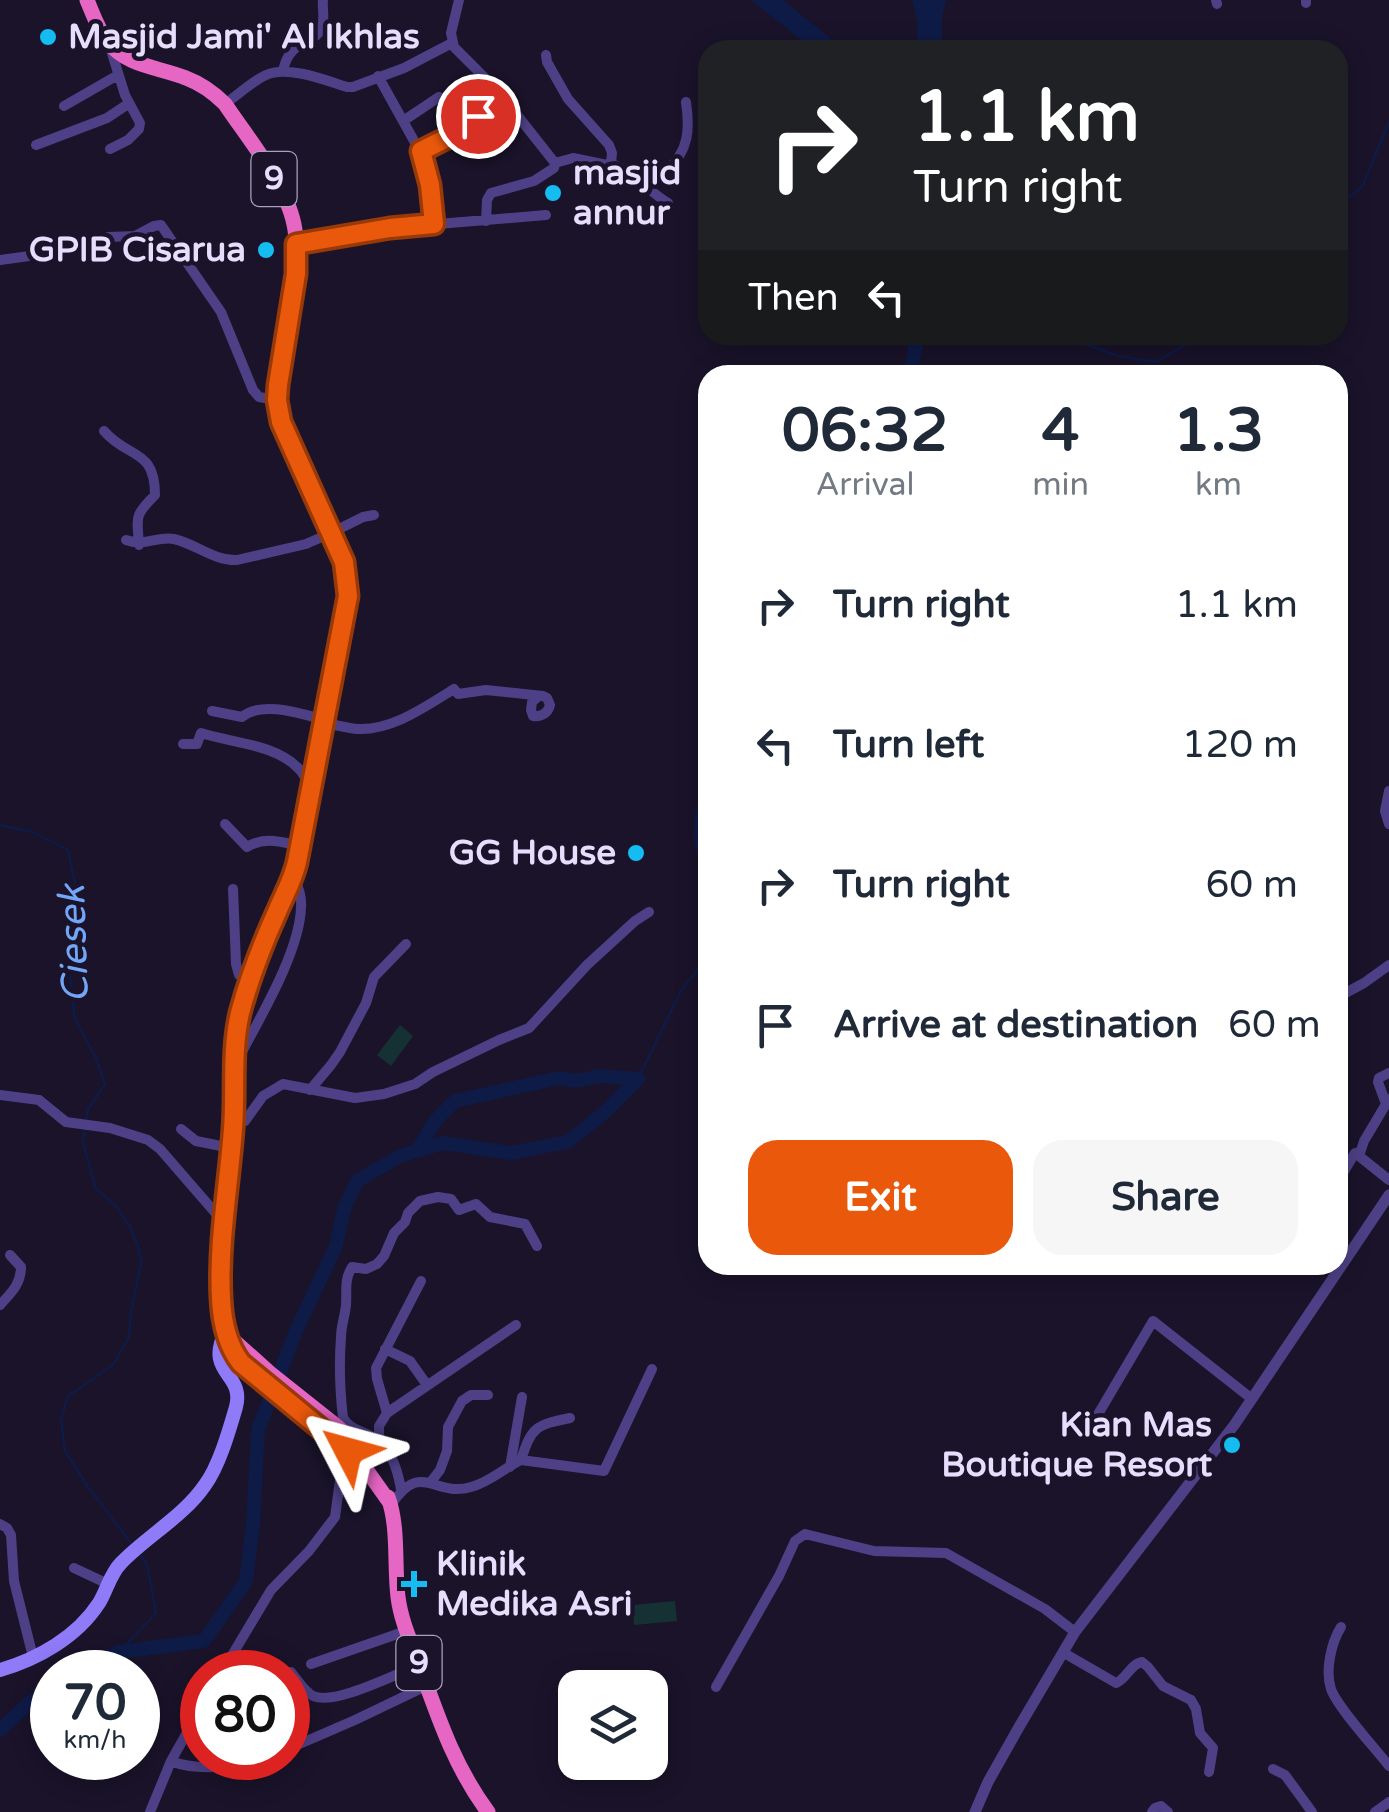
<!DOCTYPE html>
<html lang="en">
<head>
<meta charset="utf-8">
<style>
  body { margin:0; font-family:"Varela Round",sans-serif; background:#f6f6f7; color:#1f2937; height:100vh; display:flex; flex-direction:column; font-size:38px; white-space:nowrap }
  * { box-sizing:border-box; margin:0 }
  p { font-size:32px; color:#747a83 }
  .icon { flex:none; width:55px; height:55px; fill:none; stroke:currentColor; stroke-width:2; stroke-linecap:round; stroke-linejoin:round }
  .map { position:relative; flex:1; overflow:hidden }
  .drawer { position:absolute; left:698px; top:365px; width:650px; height:910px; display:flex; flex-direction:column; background:#fff; border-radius:30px; box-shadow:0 5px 25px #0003 }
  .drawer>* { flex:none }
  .guide { position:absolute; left:698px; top:40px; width:650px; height:305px; border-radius:30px; box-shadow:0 5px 25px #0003; background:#202124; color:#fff; overflow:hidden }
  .controls { position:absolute; left:558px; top:1670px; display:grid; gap:20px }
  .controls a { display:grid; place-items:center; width:110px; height:110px; border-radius:20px; background:#fff; box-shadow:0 5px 25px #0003; font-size:50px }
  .speed { position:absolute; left:30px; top:1650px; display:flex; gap:20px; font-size:50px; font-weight:700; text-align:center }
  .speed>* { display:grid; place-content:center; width:130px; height:130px; border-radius:50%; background:#fff; box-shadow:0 5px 25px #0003; line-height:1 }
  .speed small { font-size:25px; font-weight:400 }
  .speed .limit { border:15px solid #d22; background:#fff; color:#111 }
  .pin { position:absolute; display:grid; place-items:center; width:85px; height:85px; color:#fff; margin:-42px; border:5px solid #fff; border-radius:50%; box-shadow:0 2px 10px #0007 }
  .me { position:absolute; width:110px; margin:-55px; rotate:309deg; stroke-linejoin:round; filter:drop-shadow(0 0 8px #0008) }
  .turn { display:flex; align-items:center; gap:35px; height:210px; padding:0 50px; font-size:45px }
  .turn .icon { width:130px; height:130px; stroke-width:2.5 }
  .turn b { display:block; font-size:70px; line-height:85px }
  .then { display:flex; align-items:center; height:95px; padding:0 50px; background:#0003; gap:20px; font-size:38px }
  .eta { display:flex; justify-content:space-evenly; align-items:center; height:170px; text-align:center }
  .eta b { font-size:60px; font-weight:700; line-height:70px }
  .primary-button { display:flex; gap:20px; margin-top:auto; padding:20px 50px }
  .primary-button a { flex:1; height:115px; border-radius:30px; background:#ea580c; color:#fff; font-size:40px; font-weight:700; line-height:115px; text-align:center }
  .primary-button a+a { background:#f6f6f7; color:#1f2937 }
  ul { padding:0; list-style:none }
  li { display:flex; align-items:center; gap:30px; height:140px; padding:0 50px }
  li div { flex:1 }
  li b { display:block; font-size:38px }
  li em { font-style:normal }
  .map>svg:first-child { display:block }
  .green { fill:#163134 }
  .water { fill:#0e1b47 }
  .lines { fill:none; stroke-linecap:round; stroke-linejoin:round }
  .stream { stroke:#0e1b47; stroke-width:2.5 }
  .river { stroke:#0e1b47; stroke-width:14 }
  .minor { stroke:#4d4086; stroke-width:10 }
  .tertiary { stroke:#4d4086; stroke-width:11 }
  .secondary { stroke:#8f7af8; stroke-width:14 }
  .trunk { stroke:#e666c4; stroke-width:15 }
  .route-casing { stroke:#983908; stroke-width:25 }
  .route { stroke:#ea580c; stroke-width:18 }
  .poi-dot { fill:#15bcf2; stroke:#1a132a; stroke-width:4 }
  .labels { text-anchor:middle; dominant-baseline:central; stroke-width:9; stroke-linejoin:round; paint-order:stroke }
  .shield { fill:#1a132a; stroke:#a9a1be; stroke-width:2.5 }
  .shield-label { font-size:32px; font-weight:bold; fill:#e6defd }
  .poi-label { font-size:35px; font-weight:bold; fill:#e6defd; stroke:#1a132a; text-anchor:start }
  .water-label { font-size:38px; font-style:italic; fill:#72a6f7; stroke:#1a132a }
</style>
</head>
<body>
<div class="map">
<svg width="1389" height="1812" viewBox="0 0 1389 1812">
  <rect width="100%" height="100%" fill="#1a132a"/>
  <path class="green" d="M400,1025L413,1036L391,1066L377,1055Z
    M675,1601L677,1621L634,1625L633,1605Z"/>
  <path class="water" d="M751,0H783L845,50H814Z
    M912,0H946L942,17V50H918L917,20Z"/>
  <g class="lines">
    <path class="stream" d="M1338,206L1362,187L1389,122
      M1060,335L1118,356L1156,362L1202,335
      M0,825L32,832L68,850L77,894L69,968L75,1019L96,1058L105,1084L88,1109L86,1122
      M638,1079L681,991L708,956
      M85,1130L83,1142L96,1189L116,1206L130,1227L139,1249L141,1264L131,1311L129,1337L113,1365L68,1396L61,1420L65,1451L88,1487L131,1543
      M119,1652L156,1613L147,1565L139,1553"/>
    <path class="river" d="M910,375L918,335
      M708,796C699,817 698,841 708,862
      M417,1151L435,1121L455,1101L559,1078L575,1081L600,1076L638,1079
      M80,1672L119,1652L204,1641L246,1581L253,1524L258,1430L295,1333L336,1246L344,1209L357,1181L400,1156L443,1143L511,1153L567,1142L604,1113L638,1079
      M0,1730L29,1703L52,1689"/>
    <path class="minor" d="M459,0L451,33L454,47L498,91L555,163L554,168L534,181L491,193L487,200L486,221
      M1216,0L1217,4
      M1306,3V0
      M546,55L547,62L568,99L609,145L612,153L611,163L607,165L573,158L555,163
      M283,71C289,38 316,45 322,27C325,19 322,8 323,0
      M378,76L423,157L434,224
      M225,104C238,95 251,82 266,75C287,65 325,80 347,87H353L404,68L452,43
      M64,106L118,75
      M403,121L439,97
      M36,145L107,118L128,104
      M110,149L128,140L139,129L140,123L125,95L110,47
      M421,151L477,122L476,108L498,91
      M611,163C634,173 647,190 668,203
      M638,178L650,172L667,170C689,151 690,129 686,102
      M297,243L390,228L546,215
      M0,260L73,250L108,237L135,236L154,226L161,225L221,312L253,390L259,397L277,400
      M104,431C128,459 155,448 155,495C134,516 137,516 139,545
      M331,533L363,517L374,515
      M126,540C145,547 156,536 174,539C196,544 214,561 237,560L306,544L331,533
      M212,711L242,717C262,700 302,714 325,720
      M325,723C335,725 347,728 357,729C392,731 426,706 454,689L458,694L486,690L543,696L547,698L550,705C548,713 542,717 533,716L531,710L532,702L539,696
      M183,744H197L201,733C232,743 276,744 299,769C304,774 308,783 312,790
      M1389,791L1385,811L1389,824
      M225,824L247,847C265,836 281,842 301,846
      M233,889L236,964L239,975L249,981
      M1338,997L1364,983L1389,965
      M242,1052C262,1014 300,950 301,907C302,896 298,887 294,877
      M310,1090L331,1065L340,1052L366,1003L374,977L406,944
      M0,1095L39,1100L66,1122L110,1128L148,1140L160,1149L225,1224
      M1389,1099L1364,1141L1359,1156L1389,1180
      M1386,1104L1378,1082L1379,1078L1389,1073
      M233,1124L245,1121L263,1096L283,1084L355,1098L384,1094L415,1084L433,1072L499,1040L529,1028L587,965L635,921L649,912
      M181,1129L196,1141L231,1148
      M1338,1189L1340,1178L1355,1153
      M1338,1205V1206
      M0,1305C11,1293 21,1284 21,1267L10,1255
      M385,1349L410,1361L427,1385
      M387,1413L377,1379L376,1368L421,1281
      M1097,1416L1153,1321L1252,1399
      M379,1442V1426L387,1413L516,1325
      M521,1460C532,1426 536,1425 570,1418
      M510,1467L522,1397
      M430,1483L440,1470L447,1451L448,1427L462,1401L471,1395H488
      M401,1489C397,1467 391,1447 369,1435C358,1429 350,1429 343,1418C340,1392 339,1363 341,1337C341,1326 345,1316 346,1305C347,1290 344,1280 352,1267L366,1269L377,1264L384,1256L394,1233L405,1222L408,1213L420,1201L438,1197L451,1199L459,1210L476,1204L490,1217L525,1224L537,1246
      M391,1505C422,1459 433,1498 471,1487C490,1482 504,1468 521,1460L604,1471L652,1369
      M0,1524L7,1528L11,1535L14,1581L33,1657
      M74,1568L108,1584
      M1341,1627C1331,1643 1325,1671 1331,1689C1337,1707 1376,1749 1389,1766
      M1064,1653L1116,1683C1127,1679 1130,1664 1142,1662L1148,1667L1163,1686L1191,1700L1196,1709L1200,1733L1213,1748L1209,1772
      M311,1664L406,1631
      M222,1672L271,1590L309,1551L335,1517L342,1466
      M291,1672C297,1679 304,1691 313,1696C335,1706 397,1673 420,1665
      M716,1687L779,1576L795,1541L805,1534L874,1551L946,1553L1045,1609L1075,1632
      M288,1749L355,1720L426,1686
      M171,1761C201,1773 239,1765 269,1758
      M1273,1769L1285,1775L1312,1812
      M150,1812L171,1761L202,1706
      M1152,1812L1155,1808L1161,1806L1168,1812
      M1375,1812L1389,1802"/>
    <path class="tertiary" d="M975,1812L988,1782L1019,1727L1075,1632L1235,1424L1389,1195"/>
    <path class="secondary" d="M0,1670C38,1659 77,1637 99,1603C107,1590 110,1574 121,1563C147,1536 184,1516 205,1485C219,1466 229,1431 236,1407C245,1372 204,1375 226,1330"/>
    <path class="trunk" d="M87,0C93,14 98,30 108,42C127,67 160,67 186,78C202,84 214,93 225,104C249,140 289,187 295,230C300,261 293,291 288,321C283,350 273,382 278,412C289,473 348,531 348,596L297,862C293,880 284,895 277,912C262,944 249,979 240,1013C231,1051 236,1090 233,1129C229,1184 218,1242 221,1298C222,1321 227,1345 241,1363L348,1451L368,1472L390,1503
      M232,1339L270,1373L338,1427L369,1458
      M388,1497C399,1528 394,1564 398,1597C401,1621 411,1642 419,1664C438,1717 454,1766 488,1812"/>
  </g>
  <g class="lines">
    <g class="route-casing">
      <path id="route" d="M348,1451L241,1363C227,1345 222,1321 221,1298C218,1242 229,1184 233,1129C236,1091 231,1051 240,1013C249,979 262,945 277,912C284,895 293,880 297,862L348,596L344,562L281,422L277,400L278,385L296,274V244L390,228L434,224L430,185L421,151L475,124L478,120V116"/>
    </g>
    <use href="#route" class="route"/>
  </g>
  <g class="poi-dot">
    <circle cx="48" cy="37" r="10"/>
    <circle cx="553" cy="193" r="10"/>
    <circle cx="266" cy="250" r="10"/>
    <circle cx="636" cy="853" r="10"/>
    <circle cx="1232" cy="1445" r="10"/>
    <path d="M409 1569h10v10h10v10h-10v10h-10v-10h-10v-10h10z"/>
  </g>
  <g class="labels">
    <g class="shield">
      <rect x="251.5" y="152" width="45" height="54" rx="8"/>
      <rect x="396.5" y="1636" width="45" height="54" rx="8"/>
    </g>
    <g class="shield-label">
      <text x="274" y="179">9</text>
      <text x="419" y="1663">9</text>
    </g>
    <g class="poi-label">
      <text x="68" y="37">Masjid Jami' Al Ikhlas</text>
      <text x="573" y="173">masjid<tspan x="573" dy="40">annur</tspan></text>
      <text x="246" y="250" text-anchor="end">GPIB Cisarua</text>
      <text x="616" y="853" text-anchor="end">GG House</text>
      <text x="1212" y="1425" text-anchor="end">Kian Mas<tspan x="1212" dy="40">Boutique Resort</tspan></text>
      <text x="436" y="1564">Klinik<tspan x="436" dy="40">Medika Asri</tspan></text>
    </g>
    <g class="water-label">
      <text transform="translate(74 944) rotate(-92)">Ciesek</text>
    </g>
  </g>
</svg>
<div class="controls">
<a><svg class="icon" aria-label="layers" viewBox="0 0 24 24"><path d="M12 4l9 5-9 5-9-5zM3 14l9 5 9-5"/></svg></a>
</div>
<div class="speed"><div>70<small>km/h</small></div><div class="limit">80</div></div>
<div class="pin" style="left:478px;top:116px;background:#d93025"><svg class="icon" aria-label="arrive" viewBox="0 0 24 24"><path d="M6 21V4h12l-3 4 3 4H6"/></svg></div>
<svg class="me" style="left:348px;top:1451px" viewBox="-20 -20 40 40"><path d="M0-17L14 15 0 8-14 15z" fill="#ea580c" stroke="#fff" stroke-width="4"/></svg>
<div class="guide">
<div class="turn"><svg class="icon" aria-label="right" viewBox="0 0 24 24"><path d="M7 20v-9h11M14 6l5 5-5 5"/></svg><div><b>1.1 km</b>Turn right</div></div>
<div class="then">Then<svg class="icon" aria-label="left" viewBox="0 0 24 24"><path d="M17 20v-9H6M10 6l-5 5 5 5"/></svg></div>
</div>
<section class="drawer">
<div class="eta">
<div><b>06:32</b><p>Arrival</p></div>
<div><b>4</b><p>min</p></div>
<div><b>1.3</b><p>km</p></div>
</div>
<ul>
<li><svg class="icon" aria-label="right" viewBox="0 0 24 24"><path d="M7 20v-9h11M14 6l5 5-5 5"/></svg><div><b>Turn right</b></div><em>1.1 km</em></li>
<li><svg class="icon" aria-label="left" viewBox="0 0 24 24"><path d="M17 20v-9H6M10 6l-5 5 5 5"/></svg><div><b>Turn left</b></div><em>120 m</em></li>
<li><svg class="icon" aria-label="right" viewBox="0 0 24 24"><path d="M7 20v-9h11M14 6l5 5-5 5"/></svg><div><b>Turn right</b></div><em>60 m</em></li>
<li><svg class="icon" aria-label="arrive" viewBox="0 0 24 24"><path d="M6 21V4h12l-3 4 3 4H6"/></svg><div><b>Arrive at destination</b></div><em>60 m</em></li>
</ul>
<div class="primary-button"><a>Exit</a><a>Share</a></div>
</section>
</div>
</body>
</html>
